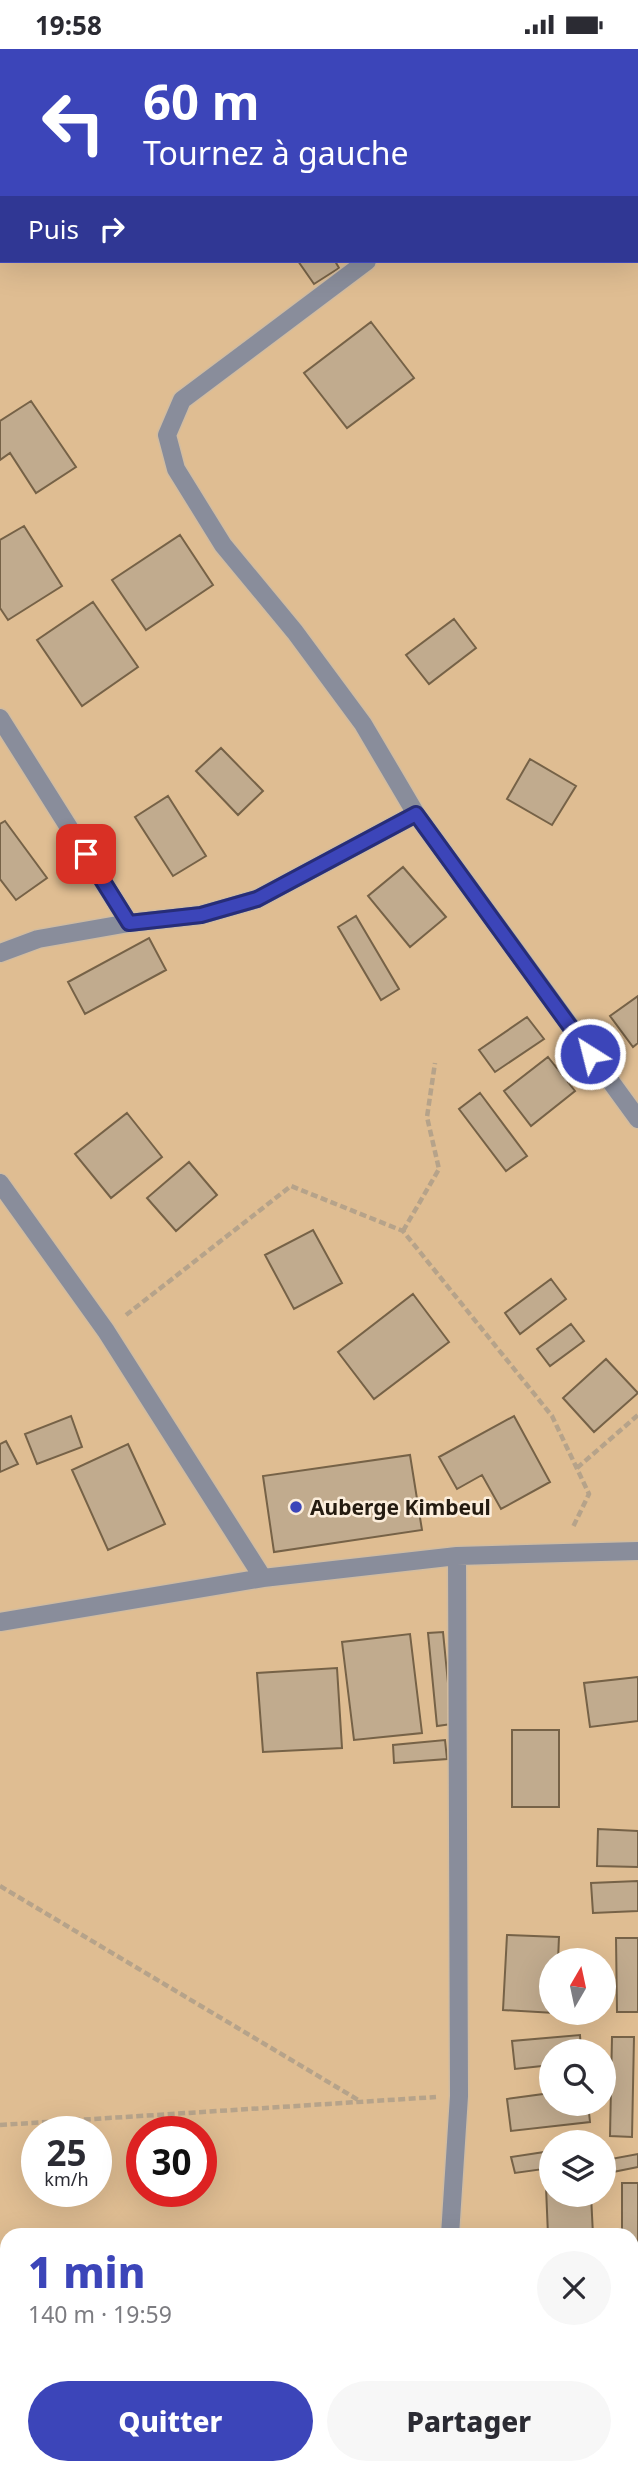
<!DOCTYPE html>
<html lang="fr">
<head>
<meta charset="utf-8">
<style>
  body { margin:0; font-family:"Noto Sans",sans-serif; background:#f7f7f7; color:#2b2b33; height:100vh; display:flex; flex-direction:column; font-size:26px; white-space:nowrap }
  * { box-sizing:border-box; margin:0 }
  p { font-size:23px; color:#7c7c81 }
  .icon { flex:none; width:38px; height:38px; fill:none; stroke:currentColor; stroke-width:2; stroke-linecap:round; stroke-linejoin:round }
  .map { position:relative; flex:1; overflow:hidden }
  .side { position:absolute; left:0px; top:2179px; width:639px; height:247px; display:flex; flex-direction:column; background:#fff; border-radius:21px 21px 0 0; box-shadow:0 7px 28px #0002 }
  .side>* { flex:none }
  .banner { position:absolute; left:0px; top:0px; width:639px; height:214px; box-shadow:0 7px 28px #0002; background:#3c45b9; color:#fff; overflow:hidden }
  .needle { width:46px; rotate:9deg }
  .controls { position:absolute; left:539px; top:1899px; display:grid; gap:14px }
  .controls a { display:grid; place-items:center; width:77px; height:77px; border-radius:50%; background:#fff; box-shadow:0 7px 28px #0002; font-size:35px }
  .speed { position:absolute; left:21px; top:2067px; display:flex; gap:14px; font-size:35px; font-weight:700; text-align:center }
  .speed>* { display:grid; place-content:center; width:91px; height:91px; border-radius:50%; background:#fff; box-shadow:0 7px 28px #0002; line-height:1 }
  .speed small { font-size:18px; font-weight:400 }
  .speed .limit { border:10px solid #d22; background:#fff; color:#111 }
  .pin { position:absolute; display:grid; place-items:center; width:60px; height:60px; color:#fff; margin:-30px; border-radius:14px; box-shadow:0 4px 10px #0006 }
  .me { position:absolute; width:77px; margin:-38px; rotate:324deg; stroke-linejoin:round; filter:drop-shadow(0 0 5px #0008) }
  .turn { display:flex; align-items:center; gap:24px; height:147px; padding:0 28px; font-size:32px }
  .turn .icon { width:91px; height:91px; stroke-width:2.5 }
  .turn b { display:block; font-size:49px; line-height:60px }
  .then { display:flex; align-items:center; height:66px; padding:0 28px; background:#0003; gap:14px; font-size:26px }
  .round { display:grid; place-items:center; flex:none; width:74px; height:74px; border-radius:37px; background:#f7f7f7 }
  .head { display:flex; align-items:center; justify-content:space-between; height:119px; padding:0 28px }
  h1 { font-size:42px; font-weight:800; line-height:52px; color:#3c45b9 }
  .primary-button { display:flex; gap:14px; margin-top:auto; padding:14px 28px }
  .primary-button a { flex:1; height:80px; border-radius:42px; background:#3c45b9; color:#fff; font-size:28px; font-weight:800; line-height:80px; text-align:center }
  .primary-button a+a { background:#f7f7f7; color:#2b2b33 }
  .status { display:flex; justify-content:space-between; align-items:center; height:49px; padding:0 35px; background:#fff; direction:ltr }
  .status svg { height:19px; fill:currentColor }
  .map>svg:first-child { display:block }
  .green { fill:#dfbd92; fill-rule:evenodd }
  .building { fill:#c1ab8e; stroke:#766247; stroke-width:2 }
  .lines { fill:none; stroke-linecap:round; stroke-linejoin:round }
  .minor-casing { stroke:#d1bca1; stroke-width:21 }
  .path { stroke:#b6a38a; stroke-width:4.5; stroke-dasharray:7 3.5; stroke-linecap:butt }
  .minor { stroke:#898d9b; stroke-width:18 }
  .route-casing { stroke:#272d78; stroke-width:18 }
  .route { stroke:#3c45b9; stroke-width:12 }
  .poi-dot { fill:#3c45b9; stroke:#fceedc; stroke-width:2.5 }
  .labels { text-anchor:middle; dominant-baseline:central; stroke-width:5; stroke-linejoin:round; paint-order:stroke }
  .poi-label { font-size:21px; font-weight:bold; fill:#241b10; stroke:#fceedc; text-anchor:start }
</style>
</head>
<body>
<div class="status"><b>19:58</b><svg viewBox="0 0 49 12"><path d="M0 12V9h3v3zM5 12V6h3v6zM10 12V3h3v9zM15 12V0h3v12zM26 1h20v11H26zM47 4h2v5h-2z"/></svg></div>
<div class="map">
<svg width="638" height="2425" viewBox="0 0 638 2425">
  <rect width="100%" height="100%" fill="#f7dfc1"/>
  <path class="green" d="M0,0H638V2425H0ZM2,2H637V212H2ZM551,1911H604V1964H551ZM551,2002H604V2054H551ZM37,2082H96V2142H37ZM142,2082H201V2142H142ZM551,2093H604V2146H551ZM7,2186H632V2418H7Z"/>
  <path class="building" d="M298,212H335L339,219L314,235Z
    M371,273L414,329L347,379L304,324Z
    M31,352L76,418L36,444L10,404L0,411V372Z
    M24,477L62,537L8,571L0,559V491Z
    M180,486L213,536L146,581L112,531Z
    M93,553L138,618L82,657L37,591Z
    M454,570L476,599L429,635L406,606Z
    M221,699L263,742L238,766L196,722Z
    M530,710L576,737L552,776L507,750Z
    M168,747L206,807L173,827L135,768Z
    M5,772L47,829L16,851L0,830V775Z
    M403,818L446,868L410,898L368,847Z
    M356,867L399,940L381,951L338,878Z
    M149,889L166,921L85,965L68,933Z
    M638,947V994L633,998L610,967Z
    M527,968L544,990L495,1023L479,1001Z
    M548,1008L575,1042L531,1077L504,1042Z
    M480,1044L527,1107L506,1122L459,1060Z
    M127,1064L162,1108L111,1149L75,1105Z
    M189,1113L217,1146L176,1182L147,1149Z
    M313,1181L342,1234L294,1260L265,1206Z
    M551,1230L566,1250L520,1285L505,1264Z
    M413,1245L449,1293L374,1350L338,1303Z
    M571,1275L584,1292L550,1317L537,1300Z
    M606,1310L638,1344L594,1383L563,1349Z
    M71,1367L82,1398L37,1415L25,1385Z
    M514,1367L550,1433L501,1460L482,1426L457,1440L439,1408Z
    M6,1392L18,1415L0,1423V1395Z
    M128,1395L165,1475L108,1501L72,1421Z
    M410,1406L422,1481L274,1503L263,1427Z
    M443,1583L452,1675L437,1677L428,1584Z
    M410,1585L422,1684L354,1691L342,1593Z
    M337,1619L342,1699L263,1703L257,1624Z
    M638,1628V1672L590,1678L584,1634Z
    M512,1681H559V1758H512Z
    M445,1691L447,1710L394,1714L393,1696Z
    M598,1780L638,1782V1818L597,1817Z
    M638,1832V1862L593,1864L591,1834Z
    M507,1886L559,1888L558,1911H551V1964H555L503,1961Z
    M616,1889H638V1963H617Z
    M580,1986L581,2002H551V2016L515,2020L512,1992Z
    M612,1988H634L632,2088L610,2087Z
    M551,2044V2054H588L590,2073L511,2082L507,2050Z
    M551,2102V2119L515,2124L511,2108Z
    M638,2105V2118L613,2123L611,2110Z
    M622,2134H638V2207H632V2186H622Z
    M546,2138H551V2146H591L593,2186H548Z
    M7,2264V2317L0,2318V2265Z
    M638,2266V2289L632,2290V2267Z
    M155,2418H212V2425H155Z
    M378,2418H442V2425H378Z
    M545,2418H591V2425H544Z"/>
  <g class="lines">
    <g class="minor-casing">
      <path id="minor" d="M367,212L182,351L167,386L176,420L223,496L295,583L363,675L416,765L638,1070
        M0,669L129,874
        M0,904L38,890L129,874L201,866L257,850L416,765
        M0,1134L106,1282L263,1529L457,1507L638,1502
        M0,1573L263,1529
        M450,2186L459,2047L457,1507
        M632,2242L638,2241
        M455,2418L456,2425"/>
    </g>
    <path class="path" d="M403,1182L439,1120L427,1068L435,1014
      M126,1266L291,1137L403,1182L552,1367L589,1445L573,1478
      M577,1419L638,1366
      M0,1837L360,2052
      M0,2076L436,2048"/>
    <use href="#minor" class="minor"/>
  </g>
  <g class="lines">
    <g class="route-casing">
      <path id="route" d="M86,805L129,874L201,866L257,850L416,765L590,1005"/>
    </g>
    <use href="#route" class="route"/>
  </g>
  <circle class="poi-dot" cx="296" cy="1458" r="7"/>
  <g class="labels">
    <g class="poi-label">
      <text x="310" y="1458">Auberge Kimbeul</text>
    </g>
  </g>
</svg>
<div class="controls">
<a><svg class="needle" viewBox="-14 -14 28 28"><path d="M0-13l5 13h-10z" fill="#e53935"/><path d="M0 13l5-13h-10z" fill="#7c7c81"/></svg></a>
<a><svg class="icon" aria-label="search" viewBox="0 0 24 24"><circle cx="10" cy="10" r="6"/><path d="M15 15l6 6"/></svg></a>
<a><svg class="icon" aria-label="layers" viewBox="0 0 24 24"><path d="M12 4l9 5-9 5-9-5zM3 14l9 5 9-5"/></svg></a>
</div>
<div class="speed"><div>25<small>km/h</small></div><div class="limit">30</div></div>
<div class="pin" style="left:86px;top:805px;background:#d93025"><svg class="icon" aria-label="arrive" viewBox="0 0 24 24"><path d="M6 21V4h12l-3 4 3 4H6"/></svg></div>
<svg class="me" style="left:590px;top:1005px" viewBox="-20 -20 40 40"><circle r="17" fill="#3c45b9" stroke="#fff" stroke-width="3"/><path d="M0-11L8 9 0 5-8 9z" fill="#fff"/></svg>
<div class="banner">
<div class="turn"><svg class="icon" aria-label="left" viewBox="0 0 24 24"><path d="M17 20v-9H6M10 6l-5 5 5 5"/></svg><div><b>60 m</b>Tournez à gauche</div></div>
<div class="then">Puis<svg class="icon" aria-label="right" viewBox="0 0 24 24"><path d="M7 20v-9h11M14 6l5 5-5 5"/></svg></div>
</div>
<section class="side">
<div class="head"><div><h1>1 min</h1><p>140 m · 19:59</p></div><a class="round"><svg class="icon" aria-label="close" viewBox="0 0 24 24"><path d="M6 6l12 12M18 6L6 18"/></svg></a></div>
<div class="primary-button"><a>Quitter</a><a>Partager</a></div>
</section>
</div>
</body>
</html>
